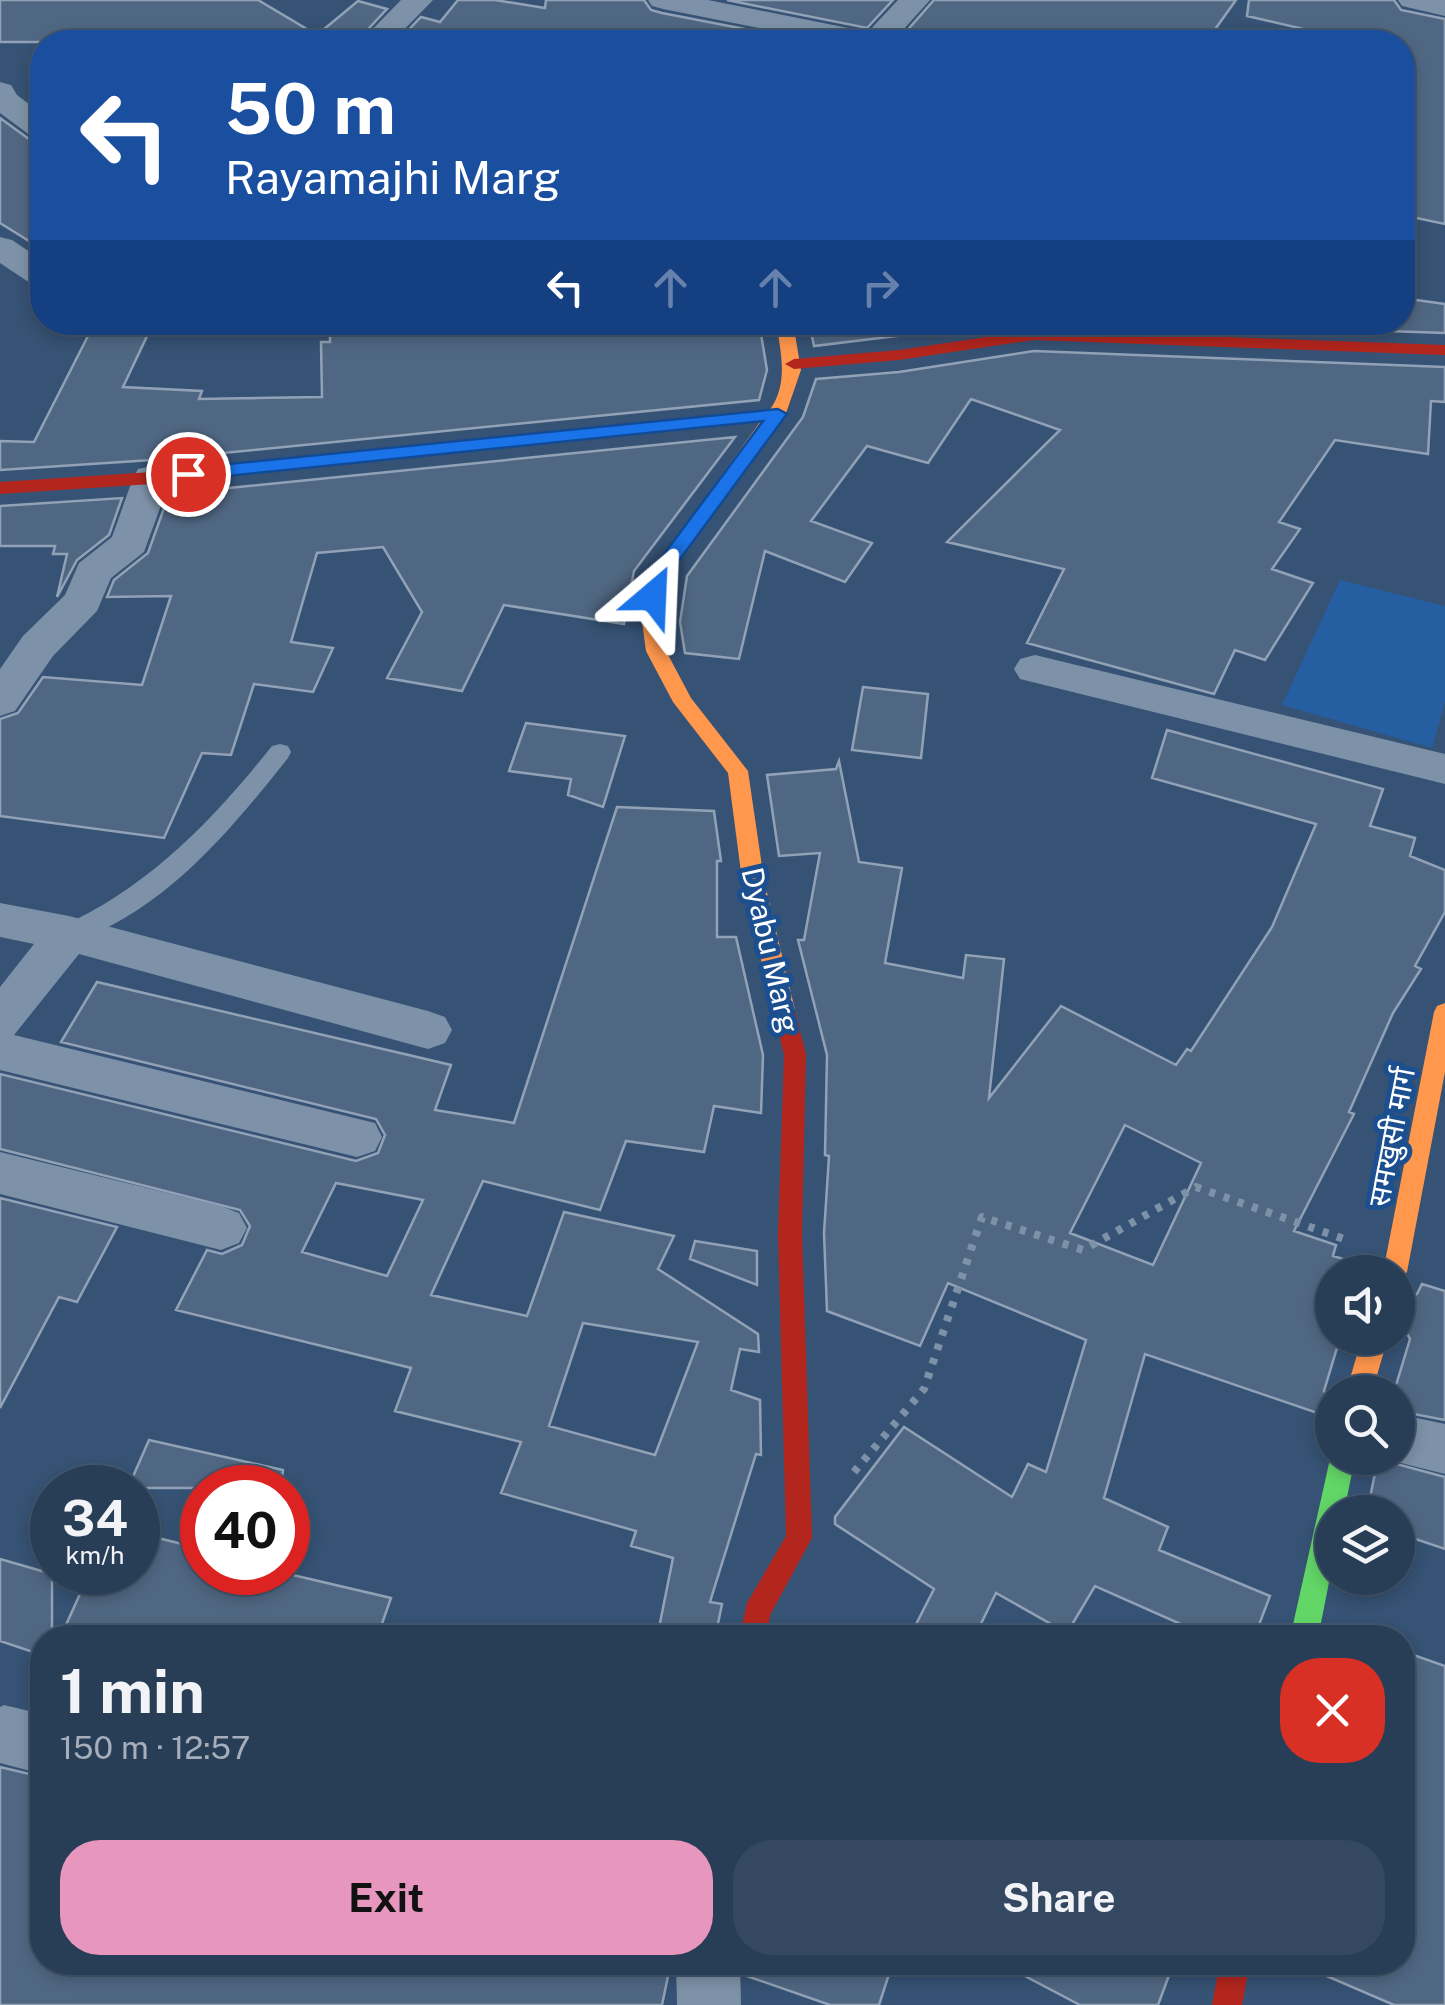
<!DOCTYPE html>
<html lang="en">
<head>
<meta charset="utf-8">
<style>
  body { margin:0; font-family:"Public Sans","Noto Sans Devanagari",sans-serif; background:#344961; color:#f1f3f6; height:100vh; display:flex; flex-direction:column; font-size:38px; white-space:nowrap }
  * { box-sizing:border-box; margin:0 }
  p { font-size:32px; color:#a5aeba }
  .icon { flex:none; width:55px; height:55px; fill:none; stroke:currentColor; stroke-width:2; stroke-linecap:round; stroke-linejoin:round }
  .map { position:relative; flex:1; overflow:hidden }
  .drawer { position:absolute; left:30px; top:1625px; width:1385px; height:350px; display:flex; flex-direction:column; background:#283e57; border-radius:40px; box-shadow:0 5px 15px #0003,0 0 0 2px #44576d }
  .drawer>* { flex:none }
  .hud { position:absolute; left:30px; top:30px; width:1385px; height:305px; border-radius:40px; box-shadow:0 5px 15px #0003,0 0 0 2px #44576d; background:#1a4fa0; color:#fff; overflow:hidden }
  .fabs { position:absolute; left:1315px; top:1255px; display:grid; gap:20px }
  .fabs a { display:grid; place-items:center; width:100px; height:100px; border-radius:50%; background:#283e57; box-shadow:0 5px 15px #0003,0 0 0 2px #44576d; font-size:50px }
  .speed { position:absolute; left:30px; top:1465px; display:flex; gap:20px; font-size:50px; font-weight:700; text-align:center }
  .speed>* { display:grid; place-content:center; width:130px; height:130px; border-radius:50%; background:#283e57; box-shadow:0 5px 15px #0003,0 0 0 2px #44576d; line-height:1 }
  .speed small { font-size:25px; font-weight:400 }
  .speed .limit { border:15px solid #d22; background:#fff; color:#111 }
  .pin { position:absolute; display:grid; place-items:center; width:85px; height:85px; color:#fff; margin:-42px; border:5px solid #fff; border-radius:50%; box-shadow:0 2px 10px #0007 }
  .me { position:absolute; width:110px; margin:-55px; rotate:26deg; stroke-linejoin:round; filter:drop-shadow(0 0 8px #0008) }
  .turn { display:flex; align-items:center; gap:35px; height:210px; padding:0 30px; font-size:45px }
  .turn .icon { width:130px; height:130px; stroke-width:2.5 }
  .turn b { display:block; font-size:70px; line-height:85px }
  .lanes { display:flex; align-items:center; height:95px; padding:0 30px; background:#0003; justify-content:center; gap:50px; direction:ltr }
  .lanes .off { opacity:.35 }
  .round { display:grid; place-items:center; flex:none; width:105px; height:105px; border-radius:40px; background:#344961 }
  .head { display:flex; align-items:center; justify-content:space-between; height:170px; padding:0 30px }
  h1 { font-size:60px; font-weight:700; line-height:75px }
  .action { display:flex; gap:20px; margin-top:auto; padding:20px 30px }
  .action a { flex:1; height:115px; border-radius:40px; background:#e797bd; color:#111; font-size:40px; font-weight:700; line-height:115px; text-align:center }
  .action a+a { background:#344961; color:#f1f3f6 }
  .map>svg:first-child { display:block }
  .green { fill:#265fa1 }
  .building { fill:#506783; stroke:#92a2b6; stroke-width:2.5; fill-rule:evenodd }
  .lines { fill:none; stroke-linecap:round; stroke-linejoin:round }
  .path { stroke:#7d92a8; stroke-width:8; stroke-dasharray:6 9; stroke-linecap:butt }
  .lane { fill:#7d92a8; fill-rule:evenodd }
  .street { fill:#7d92a8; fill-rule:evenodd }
  .fast { fill:#63d668; fill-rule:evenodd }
  .slow { fill:#ff974d; fill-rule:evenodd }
  .jam { fill:#b3261e; fill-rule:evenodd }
  .route { fill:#1a73e8; stroke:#114b97; stroke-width:2.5 }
  .labels { text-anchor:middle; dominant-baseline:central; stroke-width:10; stroke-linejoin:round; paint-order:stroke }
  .street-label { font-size:30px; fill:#fff; stroke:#1b4f8f }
</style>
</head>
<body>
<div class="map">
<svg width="1445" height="2005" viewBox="0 0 1445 2005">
  <rect width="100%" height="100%" fill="#365274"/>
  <path class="green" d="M1340,580L1445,606V702L1432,748L1282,705Z"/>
  <path class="building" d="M0,0H258L317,35L358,1L387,9L356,42H0Z
    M458,0H495L545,8L546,0H644L651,10L662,13L812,42H397L421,17L440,22Z
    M727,0H893L867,28Z
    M934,0H1236L1206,42H897Z
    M1249,0H1394L1401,10L1445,19V224L1402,215V42H1359L1247,16Z
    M0,118L29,139L42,142V249L0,223Z
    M1402,298L1445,304V333L1129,322H1402Z
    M413,322H759L767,370L759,400L152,460L0,470V441L34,442L90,332L147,336L123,387L202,391L199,399L322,397L321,342H330V328Z
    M809,322H1011L814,346Z
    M1034,351L1445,367V402L1431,401L1428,454L1335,440L1279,522L1300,529L1272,569L1313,583L1265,660L1235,650L1214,694L1027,643L1064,569L947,542L1060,430L971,399L928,463L867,446L811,521L872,543L845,582L765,551L739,659L685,653L680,622L687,576L803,417L816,379L899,372Z
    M735,437L634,571L624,624L504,605L462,691L387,678L422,612L383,547L317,553L291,642L333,648L313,692L254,684L231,755L202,753L164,838L0,816V719L18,713L43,677L142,685L171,596L107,597L114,580L148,553L169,494Z
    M122,498L109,535L77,560L57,597L67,554H53L55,546H0V506Z
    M863,687L928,694L921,758L852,750Z
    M526,723L625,736L603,807L568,795L571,779L509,771Z
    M1167,730L1383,789L1370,826L1415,838L1410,856L1445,870V912L1415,966L1421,969L1393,1013L1349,1112L1354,1114L1294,1231L1336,1245L1333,1256L1363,1265L1362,1272H1332V1338H1340L1324,1391L1332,1407V1418L1145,1354L1104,1498L1168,1527L1159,1550L1270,1596L1254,1638H1212L1095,1586L1067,1633L996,1593L974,1638H909L934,1589L835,1524V1517L904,1427L1012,1497L1028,1464L1046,1472L1086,1340L948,1283L920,1346L827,1311L824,1233L829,1156L825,1155L827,1055L798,940H804L820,853L779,856L767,775L836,769L839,761L859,862L902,868L885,963L963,978L966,955L1004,959L989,1098L1061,1006L1176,1065L1187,1049L1191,1051L1272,927L1316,824L1152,778ZM1125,1125L1201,1163L1153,1265L1070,1233Z
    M617,807L714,811L721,861H717V937H736L763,1055L761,1113L714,1106L704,1152L626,1141L600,1210L483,1181L431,1295L527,1316L564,1212L674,1236L658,1269L758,1334L759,1352L740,1349L731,1390L760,1400L761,1455L756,1454L710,1602L722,1604L715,1638H657L673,1558L631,1546L636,1531L501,1493L521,1442L395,1411L411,1368L176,1310L207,1250L222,1254L242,1245L250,1226L240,1210L0,1149V1074L356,1161L378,1153L385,1135L376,1119L61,1042L97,982L451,1065L435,1110L514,1123ZM336,1183L423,1200L387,1276L302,1252ZM583,1323L698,1342L655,1455L549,1426Z
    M0,1198L117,1227L77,1302L59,1297L0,1408Z
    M695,1241L757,1251V1285L690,1259Z
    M1422,1284L1445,1291V1420L1398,1411V1392H1394L1410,1339L1398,1317V1300L1417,1294Z
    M149,1440L283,1470L281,1488H128Z
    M1378,1459L1445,1477V1549L1398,1533V1512H1367Z
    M138,1533L202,1549V1572H280L391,1598L377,1638H60L90,1572H138Z
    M0,1559L52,1574V1638H42V1655L0,1641Z
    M1402,1651L1445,1666V2005H1394L1294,1962H1402Z
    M0,1767L42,1777V1962H671L662,2005H0Z
    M744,1962H893L879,2005H830L744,1975Z
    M998,1962H1174L1158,2005H1080Z"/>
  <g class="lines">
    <path class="path" d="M854,1472L924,1389L982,1217L1083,1250L1196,1187L1344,1239"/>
    <path class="lane" d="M280,744L288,746L291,752L288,758C230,831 162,914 69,943L60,941L57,934L60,927C149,887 212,821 272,746Z"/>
    <path class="street" d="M401,0H433L392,42H360Z
      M648,0H708L868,32L898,0H930L892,42H829L663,9L652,6Z
      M1398,0H1445V16L1402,6Z
      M0,82L11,85L17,95L42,114V139L31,136L0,113Z
      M0,237L12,240L42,260V286L30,283L0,263Z
      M195,322H312L308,330C272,338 234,338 199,330Z
      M152,466L166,469L171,478L144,552L111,578L97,611L53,656L15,711L0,716V669L23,636L65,595L79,563L112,537L133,478L138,469Z
      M1035,655L1445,754V784L1020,679L1014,669L1020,659Z
      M0,903L69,916L428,1011L445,1017L452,1030L445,1043L428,1049L79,954L14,1035L375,1123L382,1137L375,1151L357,1157L0,1070V987L34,944L0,937Z
      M0,1152L221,1206L239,1213L247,1228L239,1243L221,1250L0,1194Z
      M1398,1414L1445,1424V1474L1381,1458H1398Z
      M4,1705L42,1714V1774L0,1763V1707Z
      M676,1962H740L741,2005H677Z"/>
    <path class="fast" d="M1332,1450V1458H1355L1344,1512H1332V1567L1318,1638H1290Z"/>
    <path class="slow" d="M776,322H793L801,370L784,419L669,574L662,622L666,651L691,698L748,771L764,880L795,1010L792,1016H776L773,1010L742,880L728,773L673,702L646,651L642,622L651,573L760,422L535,445L526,439L535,433L769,411C789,384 781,353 776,322Z
      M1445,1003V1072L1407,1272L1398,1282V1272H1383L1434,1012L1437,1006Z
      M1362,1338H1388L1372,1392H1346Z"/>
    <path class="jam" d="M1034,330L1445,345V355L1034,340L899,360L794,369L785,364L794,359L899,350Z
      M535,433L544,439L541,443L152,484L0,494V482L152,472Z
      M784,1001L792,1004L795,1010L806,1055L802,1233L812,1538L770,1615L767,1638H739L747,1603L786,1536L778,1233L784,1055L773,1010L776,1004Z
      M1220,1962H1250L1242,2005H1212Z"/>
  </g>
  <path class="route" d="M778,409L787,414L669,574L660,601L653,603L644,596L650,573L763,421L188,480L179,474L188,468Z"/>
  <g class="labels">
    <g class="street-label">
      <text transform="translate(771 950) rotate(77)">Dyabu Marg</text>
      <text transform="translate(1391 1137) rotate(-79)">समखुसी मार्ग</text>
    </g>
  </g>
</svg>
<div class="fabs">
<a><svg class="icon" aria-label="sound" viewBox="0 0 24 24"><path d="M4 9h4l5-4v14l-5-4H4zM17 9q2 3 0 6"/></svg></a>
<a><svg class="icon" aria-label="search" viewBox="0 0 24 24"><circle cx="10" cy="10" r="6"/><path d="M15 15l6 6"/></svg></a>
<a><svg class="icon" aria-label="layers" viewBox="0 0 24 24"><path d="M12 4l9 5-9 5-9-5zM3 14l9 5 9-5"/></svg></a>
</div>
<div class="speed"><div>34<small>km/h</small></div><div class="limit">40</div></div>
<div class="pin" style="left:188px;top:474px;background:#d93025"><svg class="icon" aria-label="arrive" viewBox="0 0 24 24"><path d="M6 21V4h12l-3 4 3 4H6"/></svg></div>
<svg class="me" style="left:653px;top:596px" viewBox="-20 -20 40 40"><path d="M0-17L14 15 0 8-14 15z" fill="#1a73e8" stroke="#fff" stroke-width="4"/></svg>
<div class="hud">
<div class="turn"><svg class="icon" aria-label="left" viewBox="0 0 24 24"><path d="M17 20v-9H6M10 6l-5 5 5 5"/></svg><div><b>50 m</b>Rayamajhi Marg</div></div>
<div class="lanes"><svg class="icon" aria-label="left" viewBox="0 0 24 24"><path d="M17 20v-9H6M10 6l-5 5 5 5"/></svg><svg class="icon off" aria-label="ahead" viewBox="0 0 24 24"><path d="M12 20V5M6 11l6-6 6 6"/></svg><svg class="icon off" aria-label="ahead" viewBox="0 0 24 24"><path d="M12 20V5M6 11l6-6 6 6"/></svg><svg class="icon off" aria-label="right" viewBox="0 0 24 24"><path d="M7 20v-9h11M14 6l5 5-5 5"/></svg></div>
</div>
<section class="drawer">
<div class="head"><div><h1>1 min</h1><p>150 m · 12:57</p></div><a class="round" style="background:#d93025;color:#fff"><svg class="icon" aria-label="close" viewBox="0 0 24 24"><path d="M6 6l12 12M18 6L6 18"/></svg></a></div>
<div class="action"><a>Exit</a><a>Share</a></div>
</section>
</div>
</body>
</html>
